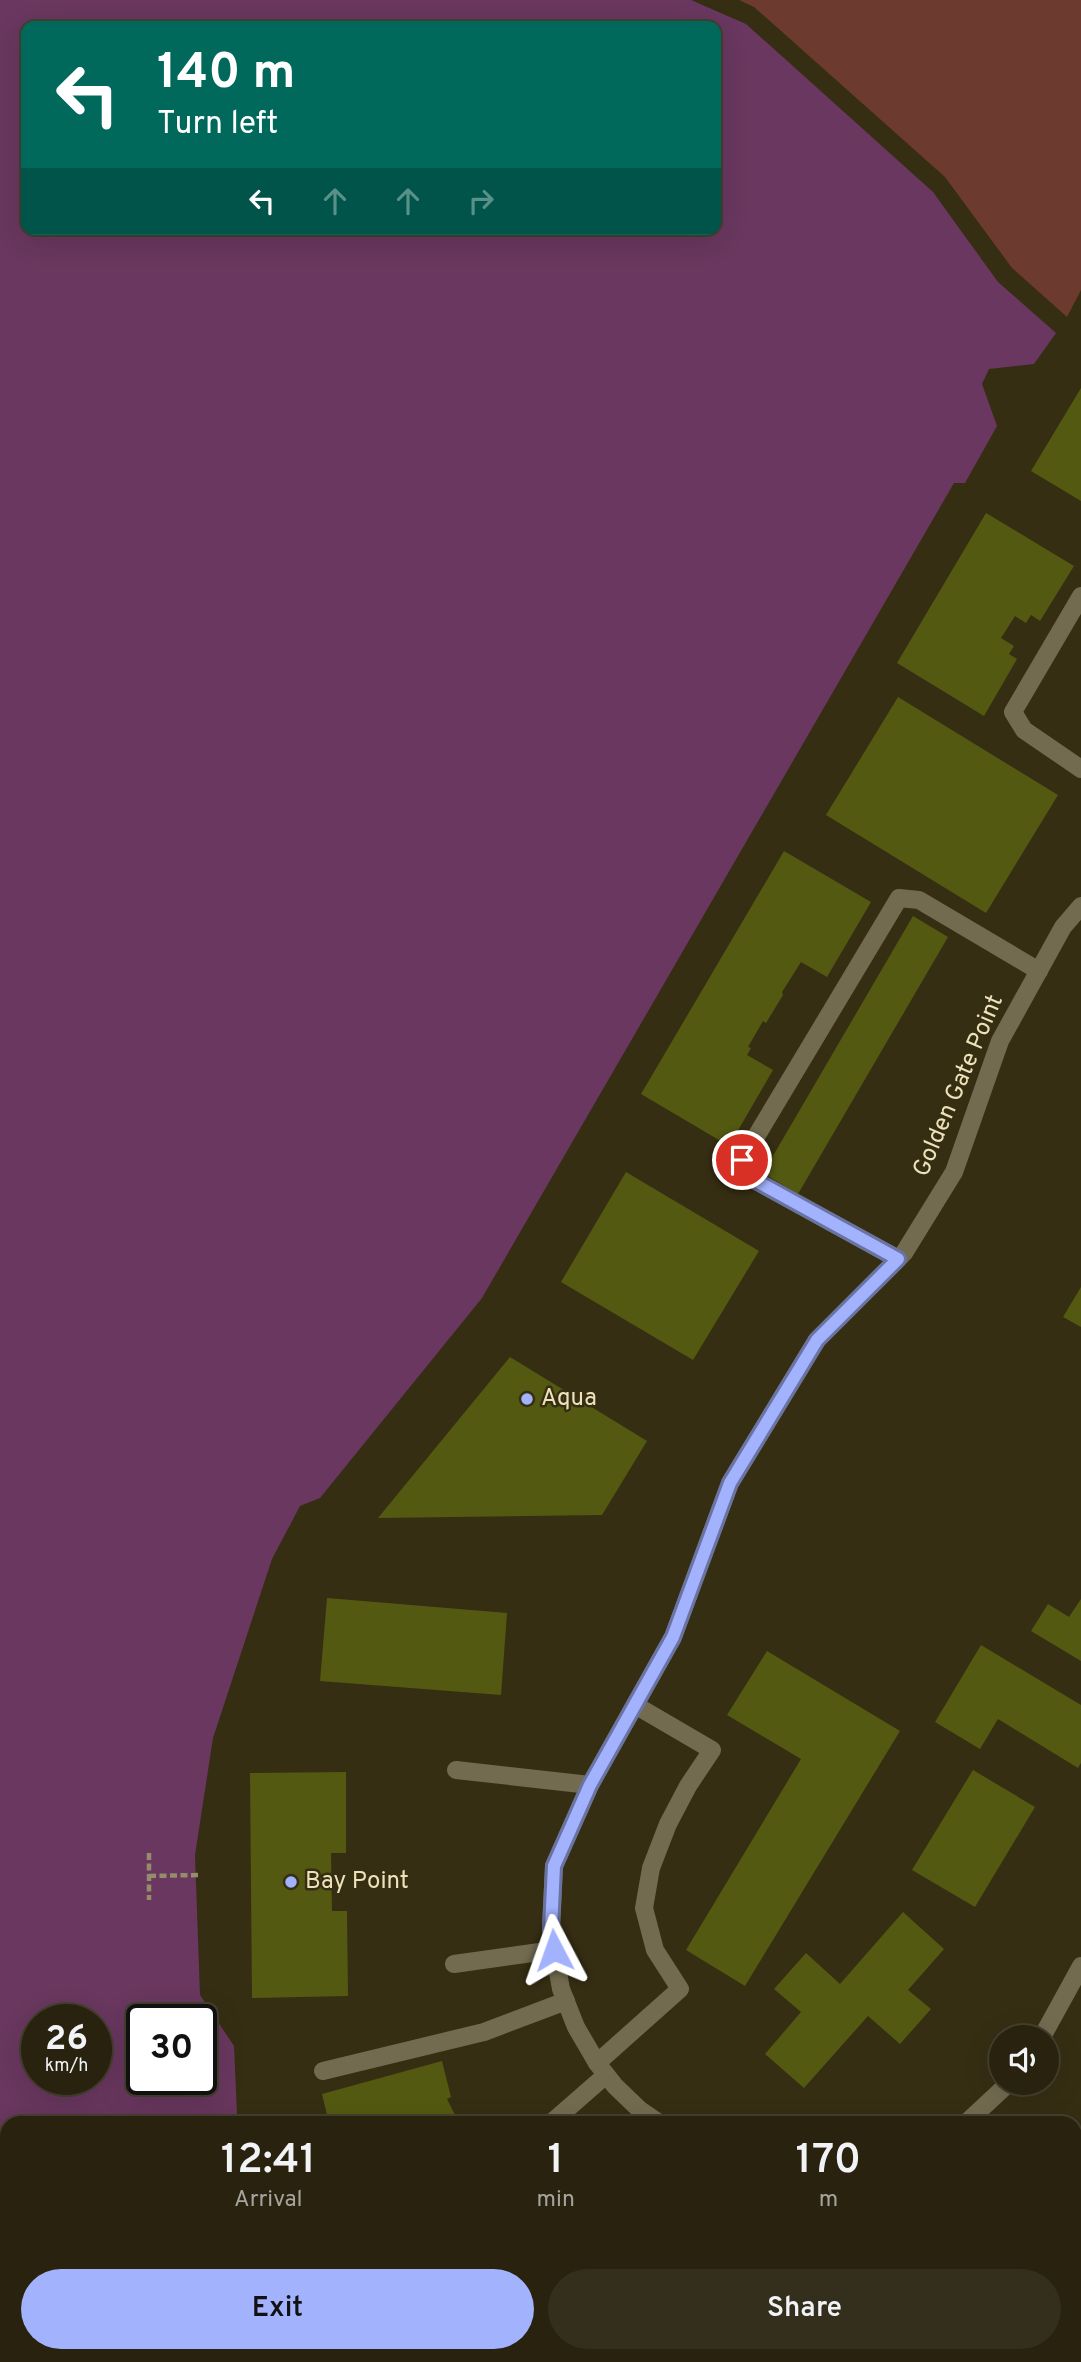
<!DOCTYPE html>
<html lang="en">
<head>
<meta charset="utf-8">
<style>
  body { margin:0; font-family:Overpass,sans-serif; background:#342f1c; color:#f1f3f6; height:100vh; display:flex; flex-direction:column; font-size:26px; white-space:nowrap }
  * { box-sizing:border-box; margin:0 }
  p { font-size:23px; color:#a5a49e }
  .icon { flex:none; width:38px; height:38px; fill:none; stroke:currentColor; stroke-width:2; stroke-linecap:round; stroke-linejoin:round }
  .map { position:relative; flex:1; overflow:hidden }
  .sheet { position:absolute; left:0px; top:2116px; width:1082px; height:247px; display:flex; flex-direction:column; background:#28220e; border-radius:21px 21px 0 0; box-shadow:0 7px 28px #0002,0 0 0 2px #443f2e }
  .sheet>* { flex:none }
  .banner { position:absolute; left:21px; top:21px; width:700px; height:214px; border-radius:14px; box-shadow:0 7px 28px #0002,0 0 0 2px #443f2e; background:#00695c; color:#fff; overflow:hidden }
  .buttons { position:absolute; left:989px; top:2025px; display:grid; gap:14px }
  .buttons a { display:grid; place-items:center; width:70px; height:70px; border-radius:50%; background:#28220e; box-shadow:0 7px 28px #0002,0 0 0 2px #443f2e; font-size:35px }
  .speed { position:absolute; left:21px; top:2004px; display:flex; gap:14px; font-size:35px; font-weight:700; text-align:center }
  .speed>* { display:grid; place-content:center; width:91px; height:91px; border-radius:50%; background:#28220e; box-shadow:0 7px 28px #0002,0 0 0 2px #443f2e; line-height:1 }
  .speed small { font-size:18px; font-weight:400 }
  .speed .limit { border:4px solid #111; border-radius:10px; background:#fff; color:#111 }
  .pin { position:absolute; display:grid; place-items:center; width:60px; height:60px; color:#fff; margin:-30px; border:4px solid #fff; border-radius:50%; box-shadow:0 2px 7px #0007 }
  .me { position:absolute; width:77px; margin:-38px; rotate:356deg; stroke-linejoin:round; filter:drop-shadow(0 0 5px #0008) }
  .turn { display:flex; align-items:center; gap:24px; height:147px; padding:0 21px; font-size:32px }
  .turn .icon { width:91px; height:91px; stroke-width:2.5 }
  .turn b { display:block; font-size:49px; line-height:60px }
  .lanes { display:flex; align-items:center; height:66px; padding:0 21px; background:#0003; justify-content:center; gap:35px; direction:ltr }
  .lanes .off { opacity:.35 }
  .eta { display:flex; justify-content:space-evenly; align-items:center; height:119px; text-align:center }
  .eta b { font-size:42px; font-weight:600; line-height:49px }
  .cta { display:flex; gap:14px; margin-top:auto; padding:14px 21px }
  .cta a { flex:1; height:80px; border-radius:42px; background:#a3b2fd; color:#111; font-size:28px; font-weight:600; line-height:80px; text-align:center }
  .cta a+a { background:#342f1c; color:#f1f3f6 }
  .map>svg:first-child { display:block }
  .green { fill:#6c3a2e }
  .water { fill:#69375f; fill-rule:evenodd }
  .building { fill:#535911 }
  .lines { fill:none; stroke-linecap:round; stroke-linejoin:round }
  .path { stroke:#958c69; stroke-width:4.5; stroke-dasharray:7 3.5; stroke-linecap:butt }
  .service { stroke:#726b50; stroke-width:18 }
  .minor { stroke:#726b50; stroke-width:18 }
  .route-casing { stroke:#6a74a4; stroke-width:18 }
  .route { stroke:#a3b2fd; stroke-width:12 }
  .poi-dot { fill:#a3b2fd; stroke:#362e13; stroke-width:2.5 }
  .labels { text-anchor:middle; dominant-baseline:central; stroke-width:5; stroke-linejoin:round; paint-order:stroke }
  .street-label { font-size:24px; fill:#ede2b9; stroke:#362e13 }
  .poi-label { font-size:24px; fill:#ede2b9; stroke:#362e13; text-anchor:start }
</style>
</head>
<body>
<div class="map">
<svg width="1081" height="2362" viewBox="0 0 1081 2362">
  <rect width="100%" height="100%" fill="#362e13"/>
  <path class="green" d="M739,0H1081V290L1067,317L1012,268L945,177L754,7Z"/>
  <path class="water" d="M0,0H691L746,24L933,192L998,282L1056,333L1034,364L989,369L982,384L997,426L965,483H954L482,1298L320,1498L300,1506L272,1559L213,1738L195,1855L200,1995L234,2046L237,2115L239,2123H7V2356H453L460,2362H0ZM26,26H716V229H26ZM37,2020H96V2079H37ZM142,2020H201V2079H142Z"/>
  <path class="building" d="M1081,388V501L1031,471Z
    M986,513L1074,566L1040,621L1031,615L1026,623L1015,616L1001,638L1014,646L1009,654L1017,659L984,716L897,663Z
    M898,697L1058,795L986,913L826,815Z
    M784,851L871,902L827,977L801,962L782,992L783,995L766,1023L763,1021L748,1047L751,1048L747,1055L773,1070L729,1146L641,1094Z
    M913,916L948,937L798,1194L763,1173Z
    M626,1172L759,1251L693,1360L561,1282Z
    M1081,1287V1327L1063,1317Z
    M510,1357L647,1441L602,1515L378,1518Z
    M327,1598L507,1613L501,1695L320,1681Z
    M1081,1599V1661L1031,1631L1048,1604L1069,1617Z
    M981,1645L1081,1705V1763L1078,1768L998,1719L980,1749L935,1722Z
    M767,1651L900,1731L745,1986L686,1950L801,1759L727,1715Z
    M973,1770L1035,1807L975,1907L912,1870Z
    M346,1772V1853H331L332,1911H347L348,1996L252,1998L250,1773Z
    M903,1912L944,1949L908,1990L931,2009L900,2044L868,2016L804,2088L765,2054L801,2012L774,1989L806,1953L840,1984Z
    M442,2061L451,2097L447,2099L459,2123H329L322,2094Z
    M1081,2191V2347L1074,2353V2196Z
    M497,2356H646L640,2362H504Z
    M787,2356H841L842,2362H746V2360Z
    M963,2356H1071L1064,2362H968Z"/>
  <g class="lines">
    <path class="path" d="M149,1853V1900
      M149,1876L198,1875"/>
    <path class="service" d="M1081,596L1013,712L1024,730L1081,769
      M898,1259L749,1177L742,1160L899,898L919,900L1039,971
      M456,1770L590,1785
      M454,1964L554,1950
      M597,2063L680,1989L655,1950L644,1908L651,1868L668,1824L688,1786L712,1750L635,1705
      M323,2071L484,2032L566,2001
      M551,2123L606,2075
      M862,2356L863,2362
      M706,2362L708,2356"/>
    <path class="minor" d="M1042,2037L1081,1966
      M659,2123L640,2110L615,2086L597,2063L576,2027L561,1989L554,1950L551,1928L554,1866L590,1785L673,1637L730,1483L817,1340L904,1253L954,1172L1000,1041L1063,927L1081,906
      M966,2123L1010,2082"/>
  </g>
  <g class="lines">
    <g class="route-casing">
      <path id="route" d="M554,1950L551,1928L554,1866L590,1785L673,1637L730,1483L817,1340L898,1259L749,1177L742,1160"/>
    </g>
    <use href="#route" class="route"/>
  </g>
  <g class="poi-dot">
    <circle cx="527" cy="1399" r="7"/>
    <circle cx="291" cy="1882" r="7"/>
  </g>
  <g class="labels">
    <g class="street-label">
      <text transform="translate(959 1086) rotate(-67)">Golden Gate Point</text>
    </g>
    <g class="poi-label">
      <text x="541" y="1399">Aqua</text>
      <text x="305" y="1882">Bay Point</text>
    </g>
  </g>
</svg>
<div class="buttons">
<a><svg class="icon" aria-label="sound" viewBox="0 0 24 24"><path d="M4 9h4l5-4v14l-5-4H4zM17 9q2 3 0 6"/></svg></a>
</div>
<div class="speed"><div>26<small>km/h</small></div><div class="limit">30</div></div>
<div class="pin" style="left:742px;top:1160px;background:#d93025"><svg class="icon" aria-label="arrive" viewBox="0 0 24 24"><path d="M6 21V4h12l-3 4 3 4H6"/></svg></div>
<svg class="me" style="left:554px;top:1950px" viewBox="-20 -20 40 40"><path d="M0-17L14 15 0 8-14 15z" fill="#a3b2fd" stroke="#fff" stroke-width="4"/></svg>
<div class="banner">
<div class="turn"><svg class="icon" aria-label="left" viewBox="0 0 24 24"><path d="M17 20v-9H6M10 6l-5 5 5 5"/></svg><div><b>140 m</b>Turn left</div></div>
<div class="lanes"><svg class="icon" aria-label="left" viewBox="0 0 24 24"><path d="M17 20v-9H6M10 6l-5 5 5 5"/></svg><svg class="icon off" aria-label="ahead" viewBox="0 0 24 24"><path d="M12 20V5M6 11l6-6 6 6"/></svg><svg class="icon off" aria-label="ahead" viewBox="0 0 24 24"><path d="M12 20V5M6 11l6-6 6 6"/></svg><svg class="icon off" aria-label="right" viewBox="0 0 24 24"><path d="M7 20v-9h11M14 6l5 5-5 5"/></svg></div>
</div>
<section class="sheet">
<div class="eta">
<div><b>12:41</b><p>Arrival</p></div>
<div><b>1</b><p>min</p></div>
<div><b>170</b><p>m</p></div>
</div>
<div class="cta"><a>Exit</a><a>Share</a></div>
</section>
</div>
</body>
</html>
